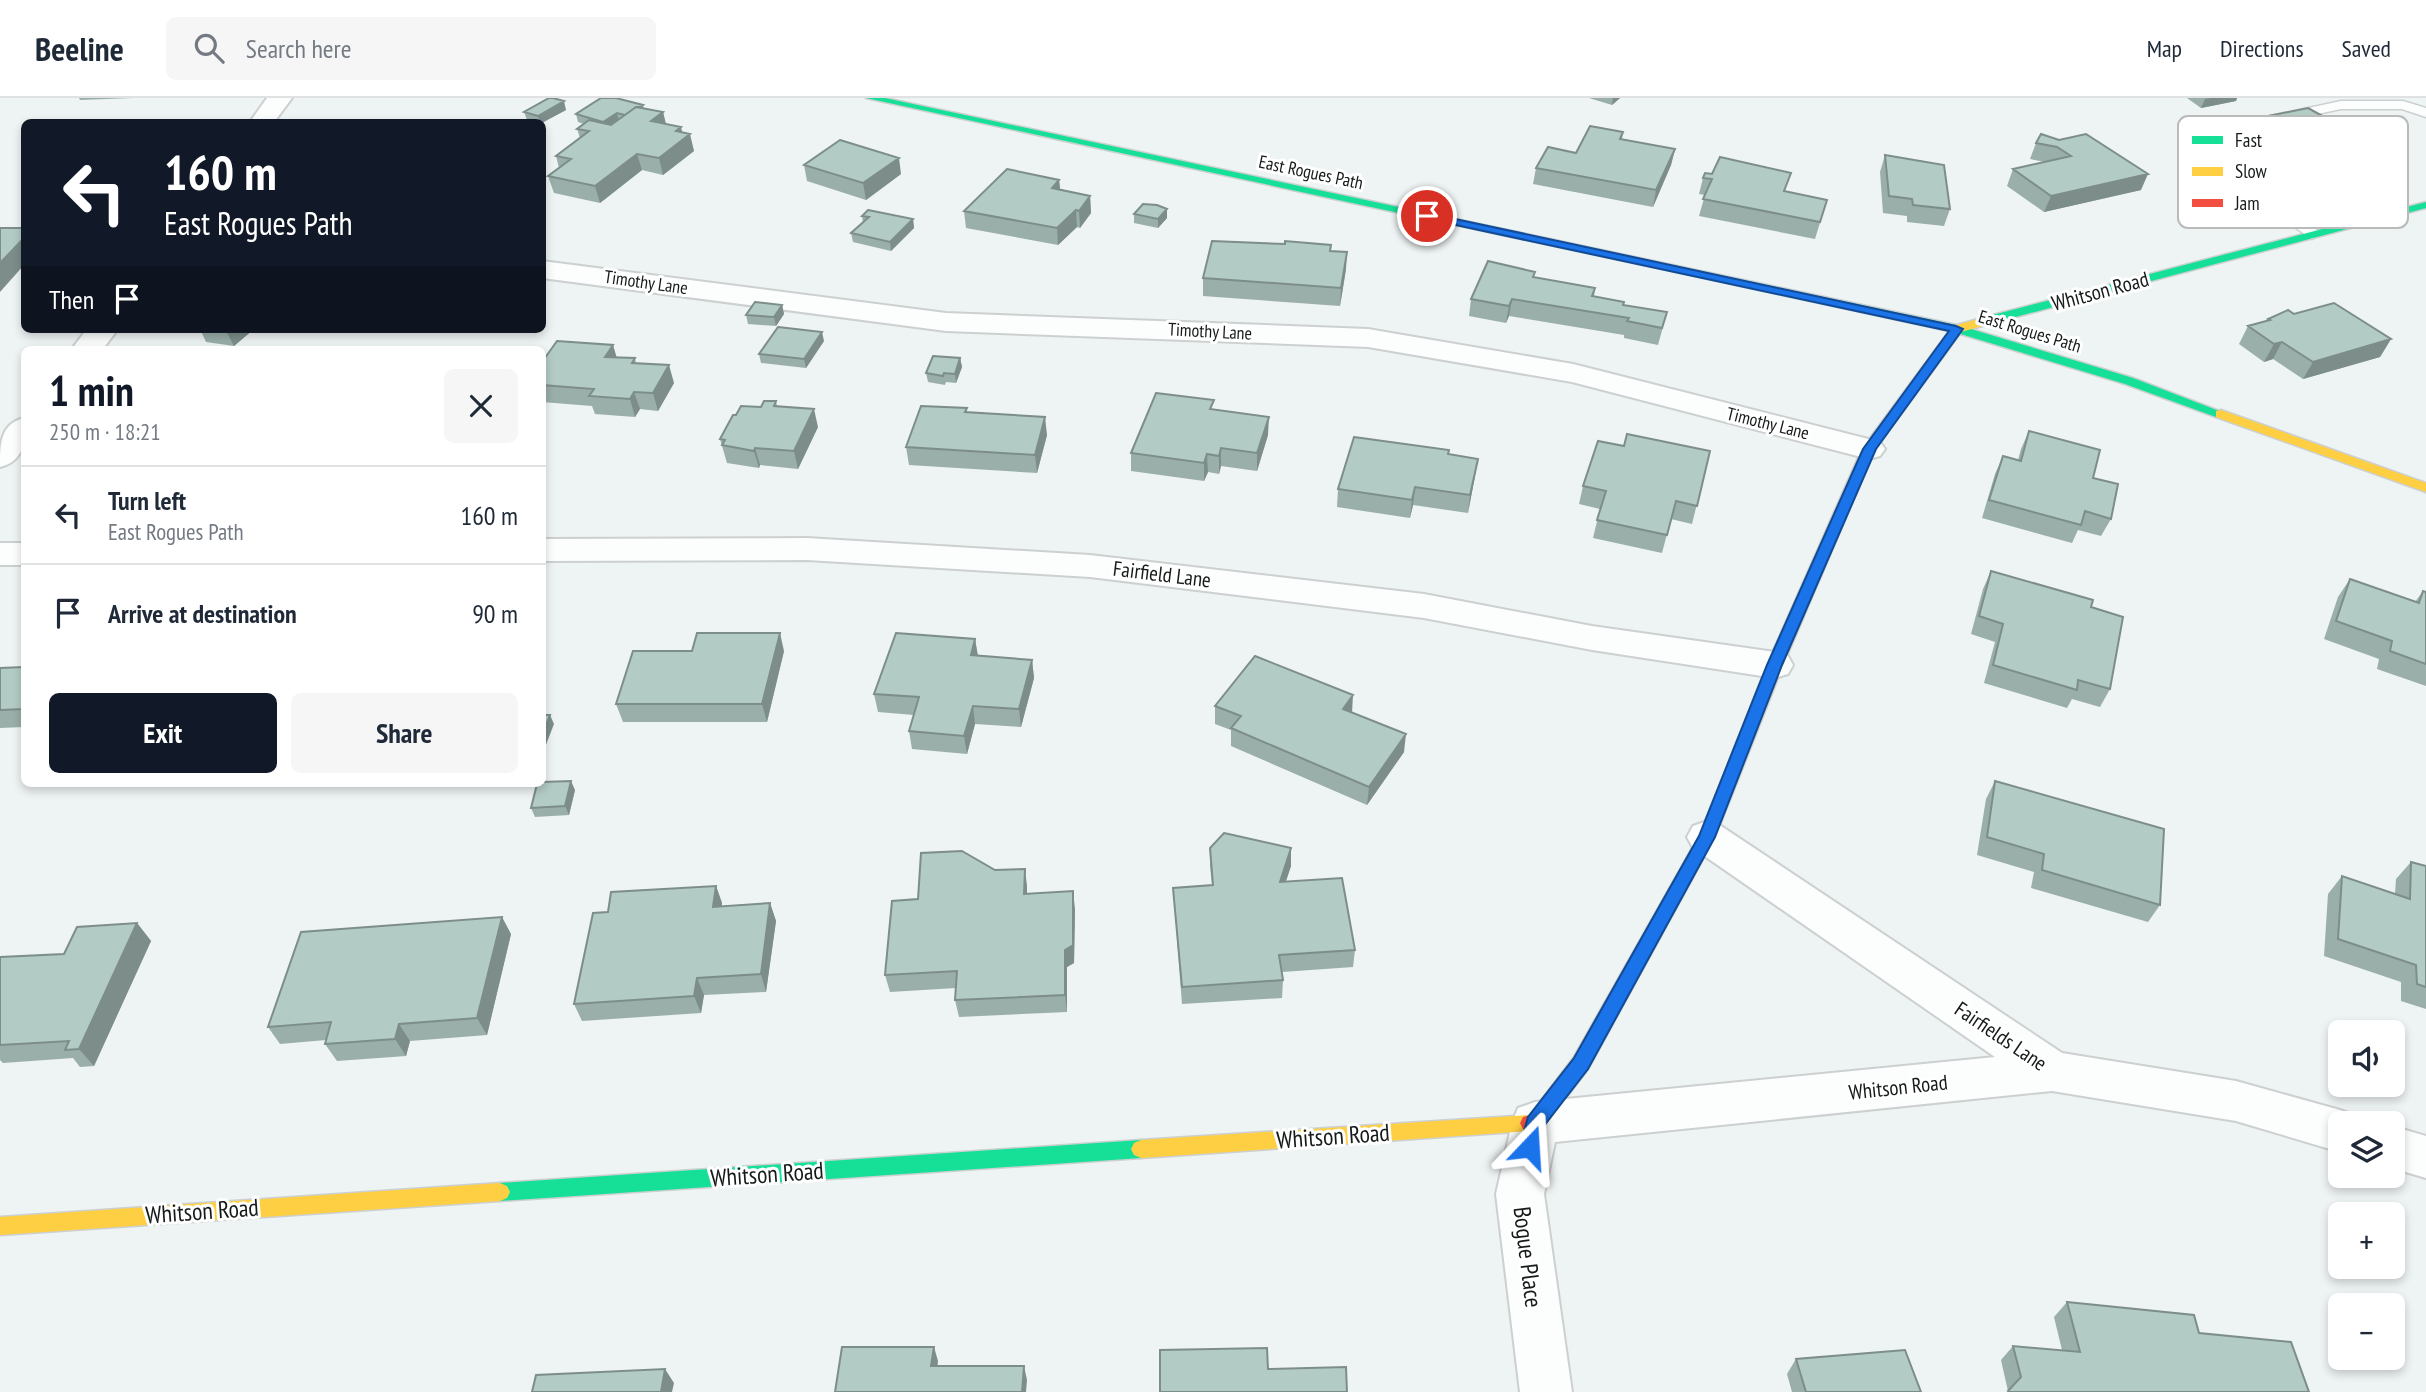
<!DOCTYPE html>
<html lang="en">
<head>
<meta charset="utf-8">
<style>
  body { margin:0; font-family:"PT Sans Narrow",sans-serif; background:#f6f6f7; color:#1f2937; height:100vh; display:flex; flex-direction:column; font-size:26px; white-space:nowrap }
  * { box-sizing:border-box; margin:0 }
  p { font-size:23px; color:#747a83 }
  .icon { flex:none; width:38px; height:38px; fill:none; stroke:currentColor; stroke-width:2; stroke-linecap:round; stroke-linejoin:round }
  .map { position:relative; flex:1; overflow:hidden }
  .sheet { position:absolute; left:21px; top:248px; width:525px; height:441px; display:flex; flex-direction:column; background:#fff; border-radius:10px; box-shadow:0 4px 10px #0003 }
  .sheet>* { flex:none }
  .banner { position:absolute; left:21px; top:21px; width:525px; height:214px; border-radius:10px; box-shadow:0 4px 10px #0003; background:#111827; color:#fff; overflow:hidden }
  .tools { position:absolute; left:2328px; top:922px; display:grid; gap:14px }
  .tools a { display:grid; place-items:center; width:77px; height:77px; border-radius:10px; background:#fff; box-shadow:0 4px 10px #0003; font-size:35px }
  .pin { position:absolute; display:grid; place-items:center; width:60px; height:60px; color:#fff; margin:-30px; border:4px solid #fff; border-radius:50%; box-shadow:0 2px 7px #0007 }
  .me { position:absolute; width:77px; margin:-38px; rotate:20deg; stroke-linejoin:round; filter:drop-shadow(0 0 5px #0008) }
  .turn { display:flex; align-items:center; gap:24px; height:147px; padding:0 28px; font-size:32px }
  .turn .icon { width:91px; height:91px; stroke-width:2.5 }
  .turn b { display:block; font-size:49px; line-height:60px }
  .then { display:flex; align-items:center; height:66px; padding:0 28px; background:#0003; gap:14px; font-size:26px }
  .round { display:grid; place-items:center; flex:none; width:74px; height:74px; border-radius:10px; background:#f6f6f7 }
  .summary { display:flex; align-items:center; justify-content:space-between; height:119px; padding:0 28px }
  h1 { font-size:42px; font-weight:800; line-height:52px; color:#111827 }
  .button { display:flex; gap:14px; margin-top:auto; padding:14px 28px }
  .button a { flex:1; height:80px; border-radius:10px; background:#111827; color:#fff; font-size:28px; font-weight:800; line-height:80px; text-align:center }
  .button a+a { background:#f6f6f7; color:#1f2937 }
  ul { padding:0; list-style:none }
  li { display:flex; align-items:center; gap:21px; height:98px; padding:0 28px; border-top:2px solid #e0e1e3 }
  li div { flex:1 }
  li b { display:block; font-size:26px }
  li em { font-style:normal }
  header { display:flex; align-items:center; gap:42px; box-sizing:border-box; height:98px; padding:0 35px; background:#fff; border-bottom:2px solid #e0e1e3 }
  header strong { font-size:33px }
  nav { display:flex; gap:38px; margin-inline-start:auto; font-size:24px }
  .search { width:490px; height:63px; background:#f6f6f7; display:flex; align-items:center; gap:18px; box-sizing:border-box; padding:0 24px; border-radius:10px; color:#747a83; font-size:26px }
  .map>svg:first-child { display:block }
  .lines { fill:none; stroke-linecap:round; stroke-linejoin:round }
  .lane-casing { stroke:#ccd0d0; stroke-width:3 }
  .street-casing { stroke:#ccd0d0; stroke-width:4 }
  .fast-casing { stroke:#ccd0d0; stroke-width:3 }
  .slow-casing { stroke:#ccd0d0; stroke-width:3 }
  .jam-casing { stroke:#ccd0d0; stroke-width:3 }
  .lane { fill:#fcfdfd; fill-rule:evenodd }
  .street { fill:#fcfdfd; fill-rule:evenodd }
  .fast { fill:#16e098; fill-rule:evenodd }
  .slow { fill:#ffcf43; fill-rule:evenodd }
  .jam { fill:#f24e42; fill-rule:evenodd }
  .wall { fill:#9aafa9 }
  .shaded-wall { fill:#7d8e8a }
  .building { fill:#b3cbc5; stroke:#7d8e8a; stroke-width:2 }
  .route { fill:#1a73e8; stroke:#114b97; stroke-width:2 }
  .labels { text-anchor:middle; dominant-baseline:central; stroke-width:6; stroke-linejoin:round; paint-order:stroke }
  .far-street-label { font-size:18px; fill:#171a1a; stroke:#fff }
  .street-label { font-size:21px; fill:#171a1a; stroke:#fff }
  .near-street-label { font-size:24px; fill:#171a1a; stroke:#fff }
  .key { fill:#fff; stroke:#b9baba; stroke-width:2 }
  .key-label { font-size:19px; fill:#171a1a }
</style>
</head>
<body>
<header>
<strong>Beeline</strong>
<div class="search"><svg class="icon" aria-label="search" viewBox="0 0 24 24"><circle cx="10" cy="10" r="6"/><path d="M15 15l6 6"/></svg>Search here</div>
<nav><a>Map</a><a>Directions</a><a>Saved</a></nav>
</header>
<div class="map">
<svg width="2426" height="1294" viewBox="0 0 2426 1294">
  <rect width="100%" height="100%" fill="#eef3f3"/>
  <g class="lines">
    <g class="lane-casing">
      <path id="lane" d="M2341,3H2403L2426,10V19L2402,11H2341L2243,32L2224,50L2238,77L2318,133L2320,136L2312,141L2227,83L2208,49L2233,26Z"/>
    </g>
    <g class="street-casing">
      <path id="street" d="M267,0H292L274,24H250Z
        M542,163L946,215L1368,231L1573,266L1880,344L1885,351L1880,358L1869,361L1572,284L1368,249L946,233L542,180Z
        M87,231H118L102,252H71Z
        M24,320C26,341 25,363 0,369C0,346 0,326 24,320Z
        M807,440L1090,457L1424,496L1592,528L1775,554L1788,558L1793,567L1788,576L1775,580L1592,552L1424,520L1090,479L807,462L542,463V441Z
        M0,445H24V467H0Z
        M1707,723L1721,728L2062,955L2236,983L2340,1012L2357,1018L2360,1026H2340V1054L2236,1023L2052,993L1555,1044L1544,1096L1572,1294H1520L1496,1096L1512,1025L1518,1010L1535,1004L1995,959L1693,750L1687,739L1693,728Z
        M2392,1028L2426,1038V1080L2392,1070Z"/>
    </g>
    <g class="fast-casing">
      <path id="fast" d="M866,0H885L1427,115L1433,118L1427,121Z
        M2426,104V110L1993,225L1989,226L1983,222L1985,219Z
        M1653,163L1961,228L2133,280L2227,316L2226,319H2216L2125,286L1954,234L1649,168L1647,166Z
        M1141,1042L1148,1045L1151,1051L1148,1057L1141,1060L500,1103L493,1100L490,1094L493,1088L500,1085Z"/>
    </g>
    <g class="slow-casing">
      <path id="slow" d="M1989,218L1995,222L1993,225L1961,234L1875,351L1783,567L1737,684L1735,688H1723L1721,684L1767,567L1862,351L1953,228Z
        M2221,312L2426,385V394L2216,319V313Z
        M1530,1017L1537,1019L1540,1025L1537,1031L1530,1033L1141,1060L1134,1057L1131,1051L1134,1045L1141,1042Z
        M500,1085L507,1088L510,1094L507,1100L500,1103L0,1137V1119Z"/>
    </g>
    <g class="jam-casing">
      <path id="jam" d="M1427,115L1653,163L1659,166L1653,169L1423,120L1421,118Z
        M1729,678L1735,680L1737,684L1715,739L1588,971L1542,1031L1535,1033L1523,1031L1520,1025L1523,1019L1530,1017L1574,959L1699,738L1721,684L1723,680Z"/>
    </g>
    <use href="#lane" class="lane"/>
    <use href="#street" class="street"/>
    <use href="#fast" class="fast"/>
    <use href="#slow" class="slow"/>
    <use href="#jam" class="jam"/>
  </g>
  <path class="wall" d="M79,0H133L80,2Z
    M1589,0H1620L1612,7Z
    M2187,0H2237L2236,3L2201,10Z
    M643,7L644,10L663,14L666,26L683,35L694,53L663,77L642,72L600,105L554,95L548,78L559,70L556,58L580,40L577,31L584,26L578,24L576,16Z
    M566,12L542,24H534L527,22L524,14Z
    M2253,21L2346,31L2338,48L2330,49L2327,56L2310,60L2304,57L2284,61L2245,38Z
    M1623,34L1622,41L1675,51L1671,67L1653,109L1533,86L1536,70L1576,55Z
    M2059,42L2141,92L2044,114L2007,88L2013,71L2045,64L2030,61L2036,45Z
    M1885,57L1950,111L1944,128L1907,124V118L1883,115L1880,74Z
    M804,67L901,76L866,102L807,83Z
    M1703,80L1785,93L1822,118L1815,141L1699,118L1705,97L1699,96Z
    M1059,82L1060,91L1090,98L1091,115L1080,130L1077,129L1058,147L966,130L964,113Z
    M1167,111V120L1158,130L1134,125V116Z
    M862,118L913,121L914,130L891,153L853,144L851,135L863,124Z
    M1285,146L1331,147V153L1346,171L1340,208L1203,198V180Z
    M1534,180L1595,190L1594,199L1623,207L1667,214L1658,247L1624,240V237L1509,218L1506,225L1469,218L1471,201Z
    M782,207L784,216L776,228L748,226L746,217Z
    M2294,216L2391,241L2380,259L2303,281L2273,261L2264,264L2239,246L2248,228L2267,223L2268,221Z
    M200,231H254L234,248L206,244Z
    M824,243L806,270L761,265L759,256Z
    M613,247L616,259L635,260L636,265L674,285L658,313L640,311L635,319L595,316L592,308L542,304V264Z
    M960,260L962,269L956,285L946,284L945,287L928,284L926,275Z
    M776,303L777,308L818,329L798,371L760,367L759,370L727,365L720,341L736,317Z
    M967,310V315L1047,337L1037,375L909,367L906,349Z
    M1214,312L1268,337L1257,373L1221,368L1219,376L1208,374L1204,383L1131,373V355Z
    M2029,333L2093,380L2111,421L2101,438L2078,432L2072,445L1982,420L1995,376L2003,358L2018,362L2021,351Z
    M1624,348L1710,353L1692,426L1671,421L1662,455L1593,440L1600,411L1579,406L1583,388Z
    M1448,356L1475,378L1468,415L1413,407L1410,420L1337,409L1338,391Z
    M1991,473L2091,509L2110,591L2100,609L2072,601L2067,610L1984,585L1995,544L1971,536L1983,491Z
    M2350,481L2415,504L2423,493L2426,494V588L2377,571L2379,561L2324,541L2338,499Z
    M975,541L978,558L1032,562L1034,580L1021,629L975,626L967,656L912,651L909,633L914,617L878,614L874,596Z
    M784,553L767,624H623L616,606Z
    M24,569V629L0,630V570Z
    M1215,608L1352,614L1404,654L1367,707L1231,648V632L1215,626Z
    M1995,683L2160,807L2148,824L2031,790L2034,774L1977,757L1986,701Z
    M575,692L569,717L535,719L531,710Z
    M1210,750H1291V768L1285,784L1355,852L1353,869L1282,874L1283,882L1282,900L1182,906L1173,790L1212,787L1210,767Z
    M2411,764L2426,768V911L2401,903V884L2324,858L2328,796L2342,778L2395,796L2396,781Z
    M1025,771L1027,796L1075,811L1074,865L1067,869V914L959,919L955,902L956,890L890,894L885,877L918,801L995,772Z
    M716,788L722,805V808L770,805L776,823L766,894L704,897L701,915L582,923L574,906L608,814Z
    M137,825L151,843L94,968L80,969L73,960L3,965L0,962V859L64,856Z
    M511,836L487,937L410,943L406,958L337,963L325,946L326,942L280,946L268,929Z
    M2067,1204L2199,1235L2309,1294H2007L2008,1293L2001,1262L2013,1248L2062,1252L2054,1219Z
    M1796,1261L1921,1294H1792L1787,1276Z"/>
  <path class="shaded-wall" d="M1613,0H1620L1612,7Z
    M2211,0H2237L2236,3L2201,10L2205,1Z
    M564,3L566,12L542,25V24H540L538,18Z
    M663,14L667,31L651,23Z
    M617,15L619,24L606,32L603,24Z
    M681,29L684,41L690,36L694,53L663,77L659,60L676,33Z
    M2346,31L2338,48L2330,49L2327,56L2310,60L2318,43L2327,35Z
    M2313,40L2304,57L2284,61L2293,45Z
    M1675,51L1671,67L1653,109L1656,92Z
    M637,56L642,72L600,105L595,88Z
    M899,60L901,76L866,102L863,85Z
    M2148,76L2141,92L2044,114L2051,98Z
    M1059,82L1061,99L1052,90Z
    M1090,98L1091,115L1080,130L1079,113Z
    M1167,111V120L1158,130V121Z
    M1076,112L1077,129L1058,147L1057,130Z
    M913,121L914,130L891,153L890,144Z
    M24,140V167L0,194V165Z
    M1347,154L1346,171L1340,208L1341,190Z
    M1512,201L1509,218L1506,225L1509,208Z
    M782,207L784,216L776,228L774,219Z
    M225,231H254L234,248Z
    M822,234L824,243L806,270L804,261Z
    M2391,241L2380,259L2303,281L2313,264Z
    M2282,244L2273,261L2264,264L2274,246Z
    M613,247L618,264L605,259Z
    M960,260L962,269L956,285L955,276Z
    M669,267L674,285L658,313L653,295Z
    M634,294L640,311L635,319L630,301Z
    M814,311L818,329L798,371L794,353Z
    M1045,319L1047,337L1037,375L1035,357Z
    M1269,319L1268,337L1257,373V355Z
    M755,350L760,367L759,370L754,353Z
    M1221,350V368L1219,376V358Z
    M1207,356L1208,374L1204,383V365Z
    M1478,361L1475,378L1468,415L1470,397Z
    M1415,389L1413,407L1410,420L1412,402Z
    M780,535L784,553L767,624L762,606Z
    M975,541L978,559L971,557Z
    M1032,562L1034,580L1021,629L1019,611Z
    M1353,597L1352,615L1343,611Z
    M973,608L975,626L967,656L964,638Z
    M550,617L554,626L542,657V637Z
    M1406,636L1404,654L1367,707L1369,689Z
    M571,683L575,692L569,717L565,708Z
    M1291,750V768L1280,802V784Z
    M1025,771L1027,788V814L1024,796Z
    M716,788L722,805L719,826L713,809Z
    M1073,793L1075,811L1074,865L1067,869V914L1065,897V852Z
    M770,805L776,823L766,894L761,876Z
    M502,819L511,836L487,937L477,920Z
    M137,825L151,843L94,968L79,951Z
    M697,880L704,897L701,915L694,898Z
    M399,926L410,943L406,958L395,941Z
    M934,1249L938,1263L936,1282L931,1268Z
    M1024,1268L1027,1282L1026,1294H1022Z
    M665,1271L674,1285L672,1294H661Z"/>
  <path class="building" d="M549,0H553L564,3L538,18L524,14Z
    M601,0H616L643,7L640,9H636L625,17L617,15L603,24L576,16Z
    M636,9L663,14L651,23L681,29L676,33L690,36L659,60L637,56L595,88L548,78L571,61L556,58L589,33L577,31L589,22L611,27Z
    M2308,10L2346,31L2327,35L2335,40L2318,43L2313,40L2293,45L2253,21Z
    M1590,28L1623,34L1620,41L1675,51L1656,92L1536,70L1548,49L1576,55Z
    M2041,36L2059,42L2086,36L2148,76L2051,98L2013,71L2071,58L2057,49L2036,45Z
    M840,42L899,60L863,85L804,67Z
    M1885,57L1944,67L1950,111L1913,107L1912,101L1889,98Z
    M1720,59L1791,75L1784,93L1827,102L1820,124L1703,101L1712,81L1703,80L1705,75L1712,76Z
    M1007,71L1059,82L1052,90L1090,98L1079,113L1076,112L1057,130L964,113Z
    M1143,106L1157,107L1167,111L1158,121L1134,116Z
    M868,112L913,121L890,144L851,135L869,119L862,118Z
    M0,130H24V140L0,165Z
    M1212,143L1285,146V143L1331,147L1330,153L1347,154L1341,190L1203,180Z
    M1488,163L1535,174L1533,179L1595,190L1592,198L1624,204L1623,207L1667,214L1662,230L1627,223L1629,220L1512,201L1509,208L1471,201Z
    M755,204L782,207L774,219L746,217Z
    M2334,205L2391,241L2313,264L2282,244L2274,246L2248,228L2270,222L2268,221L2288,212L2294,216Z
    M778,229L822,234L804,261L759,256Z
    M557,243L613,247L605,259L635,260L632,265L669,267L653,295L634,294L630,301L589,298L594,291L542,287V264Z
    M933,258L960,260L955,276L944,275L943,278L926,275Z
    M1156,295L1214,302L1210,311L1269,319L1257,355L1221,350L1219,358L1207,356L1204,365L1131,355Z
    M764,303H776L774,308L814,311L794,353L755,350L754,353L722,347L725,342L720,341L733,317H736L741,308L761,309Z
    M921,308L967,310L965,314L1045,319L1035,357L906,349Z
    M2029,333L2100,352L2093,380L2118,386L2111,421L2085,413L2081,427L1989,402L2003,358L2021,363Z
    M1627,336L1710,353L1697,408L1676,403L1667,437L1597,422L1606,393L1583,388L1598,343L1624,348Z
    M1354,339L1449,352L1448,356L1478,361L1470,397L1415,389L1412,402L1338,391Z
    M1991,473L2093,502L2091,509L2123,519L2110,591L2078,582L2077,592L1993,567L2003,526L1979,518Z
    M2350,481L2419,505L2423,493L2426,494V566L2390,553L2392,543L2336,523Z
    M697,535H780L762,606H616L633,553H692Z
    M896,535L975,541L971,557L1032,562L1019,611L973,608L964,638L909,633L919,599L874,596Z
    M1255,558L1353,597L1343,611L1406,636L1369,689L1231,630L1241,618L1215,608Z
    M24,569V611L0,612V570Z
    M542,617H550L542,637Z
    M571,683L565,708L531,710L537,686H542V684Z
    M1995,683L2164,731L2160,807L2042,772L2044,756L1987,739Z
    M1224,735L1291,750L1280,784L1342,780L1355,852L1279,857L1283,882L1182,889L1173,790L1213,787L1210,750Z
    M962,753L995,772L1025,771L1024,796L1073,793V847L1065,852V897L955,902L957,873L885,877L892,803L918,801L921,755Z
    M2411,764L2426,768V889L2417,886L2416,867L2338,841L2342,778L2410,801Z
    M716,788L713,809L770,805L761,876L697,880L694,898L574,906L593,815L608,814L611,794Z
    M502,819L477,920L399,926L395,941L325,946L331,924L268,929L301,834Z
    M137,825L79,951L65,952L69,943L0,947V859L64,856L77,829Z
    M2067,1204L2194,1217L2199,1235L2291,1244L2309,1294H2009L2008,1293L2021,1279L2013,1248L2080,1254Z
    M842,1249H934L931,1268H1024L1022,1294H835Z
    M1267,1250L1268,1271L1346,1269L1347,1294H1160V1252Z
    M1905,1252L1921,1294H1806L1796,1261Z
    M665,1271L661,1294H532L536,1277Z"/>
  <path class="route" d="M1427,115L1956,228L1963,231L1876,351L1782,567L1715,739L1588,971L1544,1028L1537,1055L1530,1057L1523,1055L1520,1049L1528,1019L1574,960L1699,738L1767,567L1863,351L1949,233L1423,120V116Z"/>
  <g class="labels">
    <g class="far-street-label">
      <text transform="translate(1311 74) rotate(12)">East Rogues Path</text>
      <text transform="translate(646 184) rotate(8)">Timothy Lane</text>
      <text transform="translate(1210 233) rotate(3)">Timothy Lane</text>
      <text transform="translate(2030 233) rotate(17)">East Rogues Path</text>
      <text transform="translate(1768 325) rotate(14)">Timothy Lane</text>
    </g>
    <g class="street-label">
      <text transform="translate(2100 193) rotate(-15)">Whitson Road</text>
      <text transform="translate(1162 476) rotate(7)">Fairfield Lane</text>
      <text transform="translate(2001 938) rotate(34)">Fairfields Lane</text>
      <text transform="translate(1898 989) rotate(-6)">Whitson Road</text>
    </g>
    <g class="near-street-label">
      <text transform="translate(1333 1038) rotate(-4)">Whitson Road</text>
      <text transform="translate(767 1076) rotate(-4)">Whitson Road</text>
      <text transform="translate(202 1113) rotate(-4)">Whitson Road</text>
      <text transform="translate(1528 1159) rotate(83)">Bogue Place</text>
    </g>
  </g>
  <rect x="2178" y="18" width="230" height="112" rx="10" class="key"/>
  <rect x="2192" y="38" width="31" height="8" fill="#16e098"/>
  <rect x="2192" y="69" width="31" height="9" fill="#ffcf43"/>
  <rect x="2192" y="101" width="31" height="8" fill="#f24e42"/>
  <g class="key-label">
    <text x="2235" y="49">Fast</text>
    <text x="2235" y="80">Slow</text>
    <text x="2235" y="112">Jam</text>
  </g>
</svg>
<div class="tools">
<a><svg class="icon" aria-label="sound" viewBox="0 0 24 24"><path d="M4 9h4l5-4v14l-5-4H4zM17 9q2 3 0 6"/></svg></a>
<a><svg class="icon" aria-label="layers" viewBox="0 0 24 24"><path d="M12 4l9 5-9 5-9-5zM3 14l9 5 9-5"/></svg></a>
<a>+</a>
<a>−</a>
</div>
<div class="pin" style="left:1427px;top:118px;background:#d93025"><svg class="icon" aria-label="arrive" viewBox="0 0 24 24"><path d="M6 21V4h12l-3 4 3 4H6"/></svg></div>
<svg class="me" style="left:1530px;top:1049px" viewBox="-20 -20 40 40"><path d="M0-17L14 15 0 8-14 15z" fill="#1a73e8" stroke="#fff" stroke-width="4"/></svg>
<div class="banner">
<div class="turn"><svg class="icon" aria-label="left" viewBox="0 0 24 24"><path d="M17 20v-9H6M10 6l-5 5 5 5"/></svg><div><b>160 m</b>East Rogues Path</div></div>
<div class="then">Then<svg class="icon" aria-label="arrive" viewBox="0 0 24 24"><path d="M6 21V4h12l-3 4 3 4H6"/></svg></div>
</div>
<section class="sheet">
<div class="summary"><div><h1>1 min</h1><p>250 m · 18:21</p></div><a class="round"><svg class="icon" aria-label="close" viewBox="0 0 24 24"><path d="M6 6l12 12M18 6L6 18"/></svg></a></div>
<ul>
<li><svg class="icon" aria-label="left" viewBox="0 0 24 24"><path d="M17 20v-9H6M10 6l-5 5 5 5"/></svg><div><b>Turn left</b><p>East Rogues Path</p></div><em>160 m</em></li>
<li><svg class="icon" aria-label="arrive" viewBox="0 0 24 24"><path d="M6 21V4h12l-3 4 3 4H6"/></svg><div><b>Arrive at destination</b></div><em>90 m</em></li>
</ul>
<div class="button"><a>Exit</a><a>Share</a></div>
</section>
</div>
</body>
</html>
